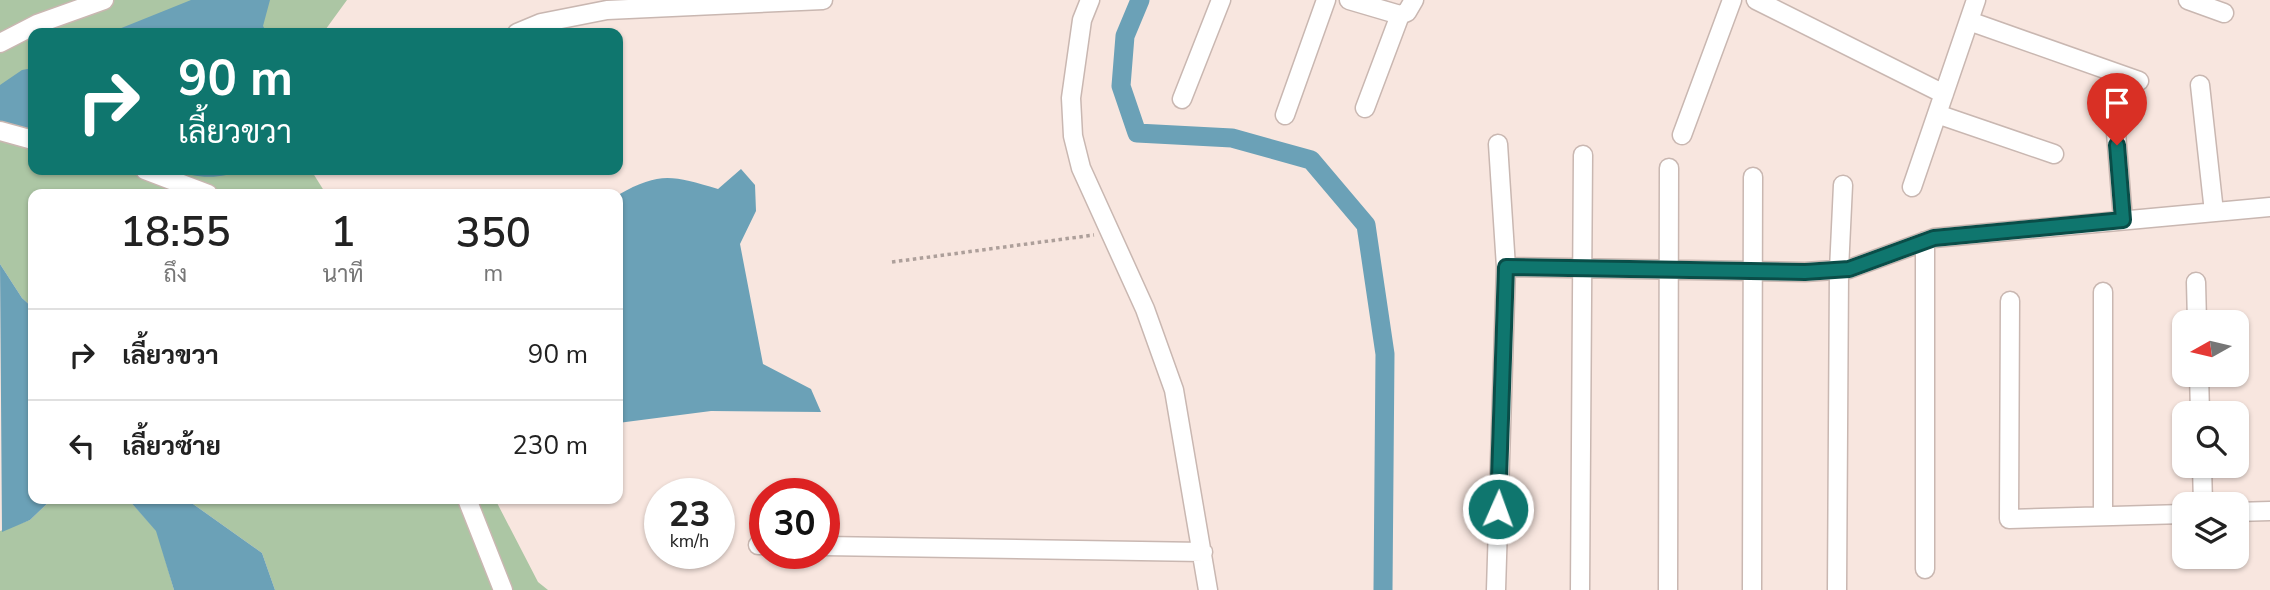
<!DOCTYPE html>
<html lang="th">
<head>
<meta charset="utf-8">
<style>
  body { margin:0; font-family:"Nunito Sans",Sarabun,sans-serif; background:#f2f2f2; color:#222; height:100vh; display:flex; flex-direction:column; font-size:26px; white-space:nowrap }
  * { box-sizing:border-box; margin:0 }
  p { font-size:23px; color:#767676 }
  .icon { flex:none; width:38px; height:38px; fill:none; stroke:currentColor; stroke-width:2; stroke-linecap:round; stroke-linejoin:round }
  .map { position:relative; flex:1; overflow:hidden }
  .side { position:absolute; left:28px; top:189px; width:595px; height:315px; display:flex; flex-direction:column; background:#fff; border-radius:14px; box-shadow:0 2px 5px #0004 }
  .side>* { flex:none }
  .banner { position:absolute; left:28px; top:28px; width:595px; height:147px; border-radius:14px; box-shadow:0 2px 5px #0004; background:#0f766e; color:#fff; overflow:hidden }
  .needle { width:46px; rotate:262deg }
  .controls { position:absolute; left:2172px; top:310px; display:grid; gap:14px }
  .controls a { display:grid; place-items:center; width:77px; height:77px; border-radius:14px; background:#fff; box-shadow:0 2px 5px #0004; font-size:35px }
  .speed { position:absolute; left:644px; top:478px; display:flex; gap:14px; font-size:35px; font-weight:700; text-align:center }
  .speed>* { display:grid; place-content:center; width:91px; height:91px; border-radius:50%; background:#fff; box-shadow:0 2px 5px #0004; line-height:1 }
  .speed small { font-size:18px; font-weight:400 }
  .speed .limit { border:10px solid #d22; background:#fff; color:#111 }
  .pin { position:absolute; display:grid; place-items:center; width:60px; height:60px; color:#fff; margin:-72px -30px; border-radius:50% 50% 50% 0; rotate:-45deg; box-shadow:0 0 7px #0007 }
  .pin .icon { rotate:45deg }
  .me { position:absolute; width:77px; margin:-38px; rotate:2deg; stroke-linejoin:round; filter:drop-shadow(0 0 5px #0008) }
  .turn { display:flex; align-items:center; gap:24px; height:147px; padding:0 35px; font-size:32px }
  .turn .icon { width:91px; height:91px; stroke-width:2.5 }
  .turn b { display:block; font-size:49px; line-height:60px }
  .eta { display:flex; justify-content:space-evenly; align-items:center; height:119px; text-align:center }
  .eta b { font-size:42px; font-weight:600; line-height:49px }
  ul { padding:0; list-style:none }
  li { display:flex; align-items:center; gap:21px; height:91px; padding:0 35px; border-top:2px solid #e0e0e0 }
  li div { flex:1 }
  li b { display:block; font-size:26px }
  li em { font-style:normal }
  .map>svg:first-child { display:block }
  .green { fill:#acc6a4 }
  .water { fill:#6ba1b7 }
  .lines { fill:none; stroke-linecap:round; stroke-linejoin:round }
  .canal { stroke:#6ba1b7; stroke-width:19 }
  .minor-casing { stroke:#c9b7b1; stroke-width:21 }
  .path { stroke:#ad9f9a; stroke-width:3.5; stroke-dasharray:3.5 3.5; stroke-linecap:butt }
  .minor { stroke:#fff; stroke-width:18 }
  .route-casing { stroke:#0a4d48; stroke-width:18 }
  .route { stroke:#0f766e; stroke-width:12 }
</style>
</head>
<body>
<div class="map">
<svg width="2270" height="590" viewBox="0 0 2270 590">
  <rect width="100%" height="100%" fill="#f8e6df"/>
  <path class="green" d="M0,0H347L323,33H33V170H311L326,194H33V308L22,298L0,264Z
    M52,499H128L157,531L174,590H0V531L30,520Z
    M186,499H495L538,582L548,590H275L262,553Z"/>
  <path class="water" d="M191,0H270L263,26L267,33H109Z
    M33,68V137L0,121V85L22,70Z
    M741,169L755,185L756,211L740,244L763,364L811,389L821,412L711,411L618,423V195C661,171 672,176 718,189Z
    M177,170H241C224,179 194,179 177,170Z
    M0,264L22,298L33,308V499H52L30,520L2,532Z
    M128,499H186L262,553L275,590H174L156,531Z"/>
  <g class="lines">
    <path class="canal" d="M1140,0L1125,36L1121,86L1137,133L1232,138L1311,160L1366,225L1385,354L1383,590"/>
    <g class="minor-casing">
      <path id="minor" d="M1090,0L1082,20L1071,98L1073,136L1081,168L1145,309L1174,390L1208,590
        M1349,0L1400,15L1407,12L1414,0
        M1756,0L1944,94
        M2188,0L2224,13
        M1969,21L2139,81
        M517,33L541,23L607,10L823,0
        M0,43L37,24L104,0
        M2200,85L2214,212
        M1182,99L1221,0
        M1365,108L1400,15
        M1937,114L2054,154
        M1285,115L1326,0
        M2115,120L2123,220
        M0,131L33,140
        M1682,135L1732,0
        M145,170L208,194
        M1912,187L1976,0
        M1925,241V569
        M1506,267L1805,272L1849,269L1934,238L2270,207
        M2196,282L2197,322
        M2103,292V516
        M2010,301L2009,519L2184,514
        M2199,374L2200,413
        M2202,466L2203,504
        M467,499L503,590
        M2236,512L2270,511
        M758,545H765
        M824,546L1203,552
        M1496,590L1506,267L1498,144
        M1580,590L1583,155
        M1668,590L1669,168
        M1752,590L1753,177
        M1837,590L1839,270L1843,185"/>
    </g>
    <path class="path" d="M892,262L1094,235"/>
    <use href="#minor" class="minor"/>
  </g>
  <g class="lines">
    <g class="route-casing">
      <path id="route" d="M1498,509L1506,267L1805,272L1849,269L1934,238L2123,220L2117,145"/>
    </g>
    <use href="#route" class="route"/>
  </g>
</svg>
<div class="controls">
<a><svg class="needle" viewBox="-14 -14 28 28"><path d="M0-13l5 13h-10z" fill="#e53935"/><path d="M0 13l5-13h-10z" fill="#767676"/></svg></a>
<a><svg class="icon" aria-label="search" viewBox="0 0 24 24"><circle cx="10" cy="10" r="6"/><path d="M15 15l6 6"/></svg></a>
<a><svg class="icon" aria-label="layers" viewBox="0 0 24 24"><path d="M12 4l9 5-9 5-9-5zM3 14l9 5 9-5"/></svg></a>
</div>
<div class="speed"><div>23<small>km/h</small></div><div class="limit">30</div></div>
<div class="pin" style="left:2117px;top:145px;background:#d93025"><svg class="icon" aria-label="arrive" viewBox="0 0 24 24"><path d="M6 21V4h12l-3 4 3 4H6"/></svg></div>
<svg class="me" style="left:1498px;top:509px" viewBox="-20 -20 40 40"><circle r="17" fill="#0f766e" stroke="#fff" stroke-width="3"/><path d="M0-11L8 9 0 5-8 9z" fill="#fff"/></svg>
<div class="banner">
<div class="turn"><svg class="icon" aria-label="right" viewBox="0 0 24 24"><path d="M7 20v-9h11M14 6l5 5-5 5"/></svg><div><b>90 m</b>เลี้ยวขวา</div></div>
</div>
<section class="side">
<div class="eta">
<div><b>18:55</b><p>ถึง</p></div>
<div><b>1</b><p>นาที</p></div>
<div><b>350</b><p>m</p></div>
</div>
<ul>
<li><svg class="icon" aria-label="right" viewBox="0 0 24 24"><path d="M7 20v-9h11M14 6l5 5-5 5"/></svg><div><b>เลี้ยวขวา</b></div><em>90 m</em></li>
<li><svg class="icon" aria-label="left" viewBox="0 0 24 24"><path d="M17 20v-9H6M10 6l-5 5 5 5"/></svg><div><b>เลี้ยวซ้าย</b></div><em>230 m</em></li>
</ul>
</section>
</div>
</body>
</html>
